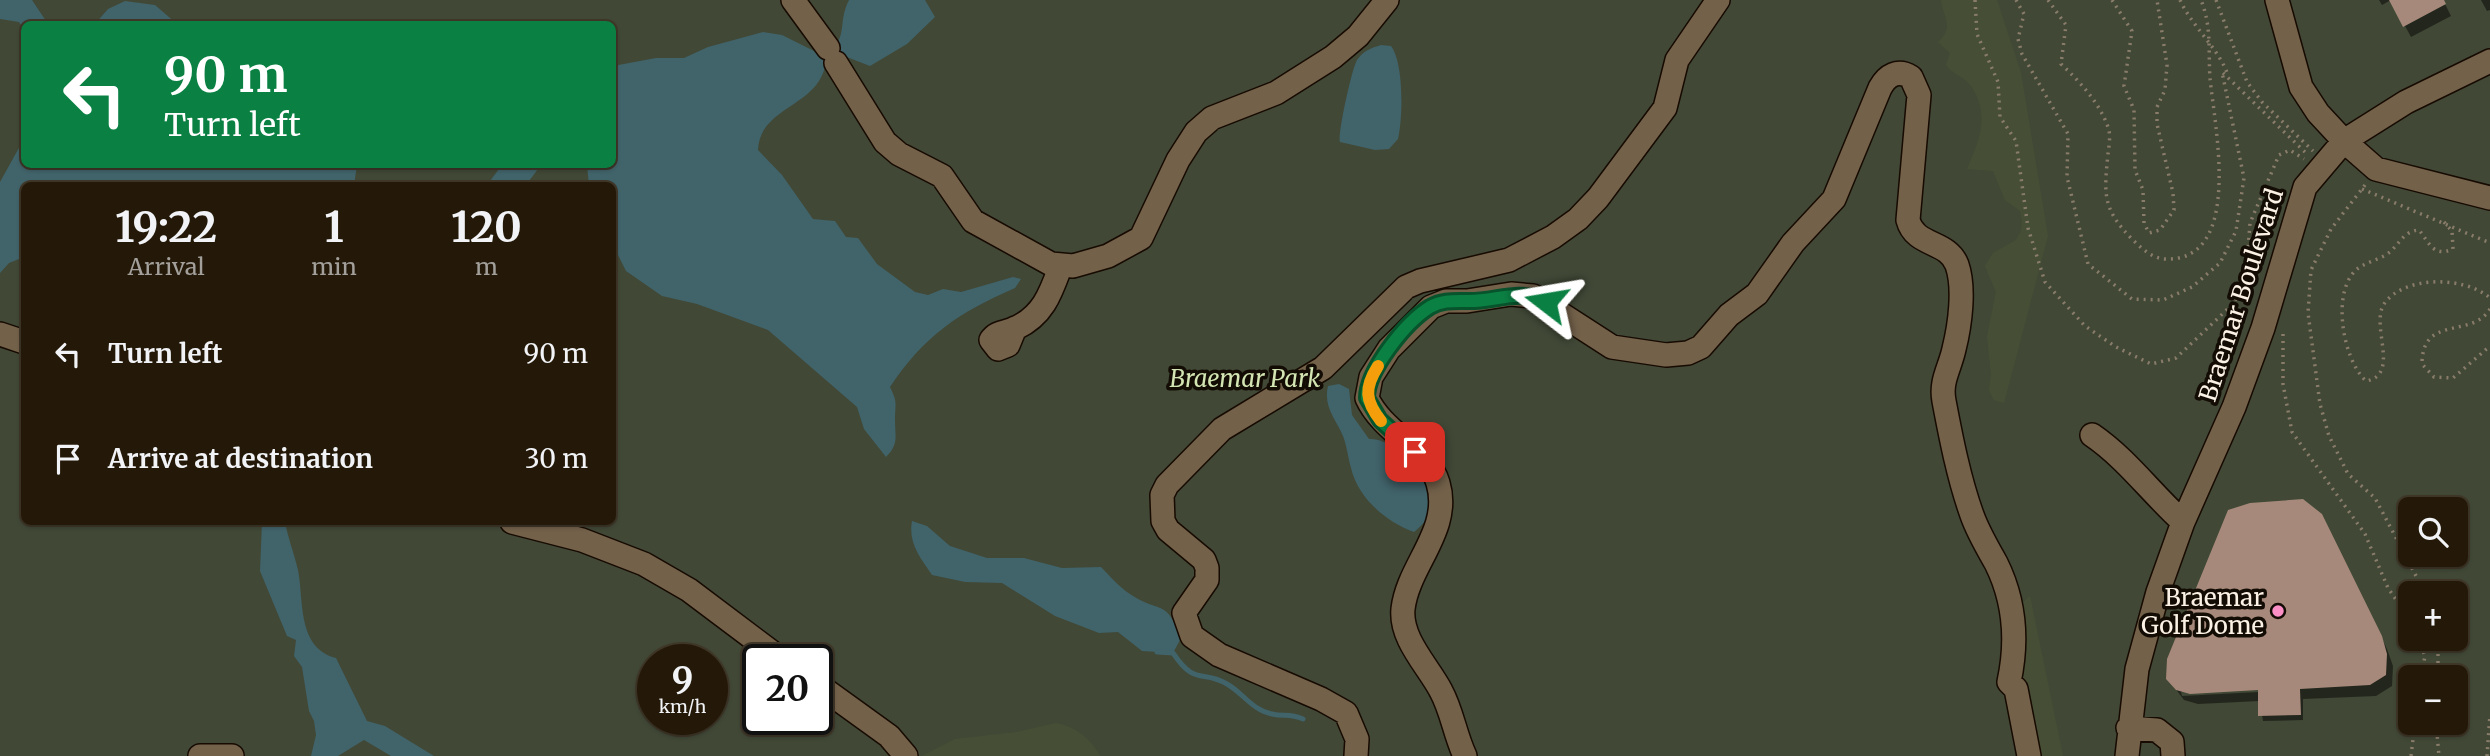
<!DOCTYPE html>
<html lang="en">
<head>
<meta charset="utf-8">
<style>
  body { margin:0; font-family:Merriweather,serif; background:#2c2212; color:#f1f3f6; height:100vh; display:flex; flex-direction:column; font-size:26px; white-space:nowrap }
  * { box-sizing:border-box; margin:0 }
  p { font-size:23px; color:#a3a09c }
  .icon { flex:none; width:38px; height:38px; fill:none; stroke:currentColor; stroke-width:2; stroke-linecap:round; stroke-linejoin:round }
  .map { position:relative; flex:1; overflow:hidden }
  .panel { position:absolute; left:21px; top:182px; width:595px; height:343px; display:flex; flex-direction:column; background:#241908; border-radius:10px; box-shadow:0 2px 5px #0004,0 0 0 2px #413829 }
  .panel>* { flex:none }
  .hud { position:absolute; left:21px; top:21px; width:595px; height:147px; border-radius:10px; box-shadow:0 2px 5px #0004,0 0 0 2px #413829; background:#0b8043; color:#fff; overflow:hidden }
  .buttons { position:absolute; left:2398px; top:497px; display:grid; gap:14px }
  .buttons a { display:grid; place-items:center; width:70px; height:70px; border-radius:10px; background:#241908; box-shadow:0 2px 5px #0004,0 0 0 2px #413829; font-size:35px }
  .speed { position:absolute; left:637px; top:644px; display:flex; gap:14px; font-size:35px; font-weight:700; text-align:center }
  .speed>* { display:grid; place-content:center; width:91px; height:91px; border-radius:50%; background:#241908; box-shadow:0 2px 5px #0004,0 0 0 2px #413829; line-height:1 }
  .speed small { font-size:18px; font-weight:400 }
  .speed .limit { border:4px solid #111; border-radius:10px; background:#fff; color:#111 }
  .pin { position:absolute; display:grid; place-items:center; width:60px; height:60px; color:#fff; margin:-30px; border-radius:14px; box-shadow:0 4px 10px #0006 }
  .me { position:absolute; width:77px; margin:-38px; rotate:284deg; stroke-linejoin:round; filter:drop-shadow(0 0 5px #0008) }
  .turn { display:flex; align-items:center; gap:24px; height:147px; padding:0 28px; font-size:32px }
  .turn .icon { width:91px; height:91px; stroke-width:2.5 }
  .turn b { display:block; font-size:49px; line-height:60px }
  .eta { display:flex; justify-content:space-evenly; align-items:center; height:119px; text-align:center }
  .eta b { font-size:42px; font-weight:700; line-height:49px }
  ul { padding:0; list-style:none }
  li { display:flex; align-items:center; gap:21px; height:105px; padding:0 28px }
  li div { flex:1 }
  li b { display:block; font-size:26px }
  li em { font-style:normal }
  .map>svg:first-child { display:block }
  .green { fill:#414836; fill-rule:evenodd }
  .forest { fill:#464f36 }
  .water { fill:#41636a }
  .shadow { fill:#0007; fill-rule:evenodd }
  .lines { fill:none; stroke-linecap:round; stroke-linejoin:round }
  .stream { stroke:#41636a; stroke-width:5 }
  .building { fill:#a6897a }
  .minor-casing { stroke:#170a00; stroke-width:26 }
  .path { stroke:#897c6a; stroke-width:3.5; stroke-dasharray:2 5; stroke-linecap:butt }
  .minor { stroke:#73614a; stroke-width:23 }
  .route-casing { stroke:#07532c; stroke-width:18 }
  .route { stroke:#0b8043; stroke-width:12 }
  .slow { stroke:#f59e0b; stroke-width:12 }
  .poi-dot { fill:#fb8fc6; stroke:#120c04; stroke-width:2.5 }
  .labels { text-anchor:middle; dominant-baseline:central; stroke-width:7; stroke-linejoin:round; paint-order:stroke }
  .street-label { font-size:24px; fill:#fbf1e4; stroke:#120c04 }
  .park-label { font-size:24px; font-style:italic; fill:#d2e5b2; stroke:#120c04 }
  .poi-label { font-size:24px; fill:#fbf1e4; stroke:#120c04; text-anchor:end }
</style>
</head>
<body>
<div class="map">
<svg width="2490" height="756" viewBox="0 0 2490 756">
  <rect width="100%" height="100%" fill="#30210a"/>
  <path class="green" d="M0,0H2490V756H0ZM24,24H612V164H24ZM24,186H612V522H24ZM2410,509H2455V555H2410ZM2410,593H2455V639H2410ZM653,660H712V719H653ZM758,660H817V719H758ZM2410,677H2455V723H2410Z"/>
  <path class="forest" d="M1941,0H1997L2021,73L2048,236L2004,403L1994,400L1989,390L1991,374L1987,336L1996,292L1985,266L1993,253L2016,240L2021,231L2022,221L2020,211L2005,200L1993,171L1967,169C1979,141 1991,115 1971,86C1964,76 1952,74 1946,65L1950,53L1938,42C1955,28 1943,16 1941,0Z
    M2030,596L2063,756H2029L2021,692V604Z
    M1056,723C1076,727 1090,738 1100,756H922L955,739L1017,732Z"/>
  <path class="water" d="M0,0H32L48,24H24V30L19,22L0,19Z
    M849,0H925L935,17L907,44L870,66L839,54L826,60C822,107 760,105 758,150L782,175L813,219L835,221L846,237L858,238L877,264L915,292L928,295L943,289L961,292L1013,277L1021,279L1015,288C958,313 925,335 890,387C898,403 895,403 895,420C895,437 899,444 886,457L864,429L857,407L768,330L697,304L662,296L626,271L613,245L612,186L589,185L587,165L612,164L613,66L656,58H684L708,47L763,32L782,35L822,55C851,40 836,25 849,0Z
    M125,1L155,5L177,24H95L108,9Z
    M1381,45L1391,46C1404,63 1403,118 1398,139L1389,149L1375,150L1340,142C1337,136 1352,68 1357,60C1363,51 1371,48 1381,45Z
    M24,118V164L357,165L354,185L24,186V257L9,263L0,273V182L20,146Z
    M502,165V164L541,165L526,185H487Z
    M1339,384L1349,389L1352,415L1369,439C1383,438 1392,447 1401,456C1425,477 1449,504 1414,532C1386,522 1358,498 1351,468C1348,457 1347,447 1343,436C1336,419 1323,407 1328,386Z
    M912,521L927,526L950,546L987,558H1024L1062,568L1101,567C1110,576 1119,587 1130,594C1159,614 1169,598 1180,640L1173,653L1142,651L1118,632L1099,633L1055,616L1002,583L965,582L932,575C920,557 908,543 912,521Z
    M262,522H285C288,538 294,553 298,570C304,601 297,648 336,658L367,721L385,726L434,756H391L364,740L338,756H311L316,735L314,721L309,711L302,667L294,656L296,640L287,636L260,571Z"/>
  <path class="shadow" d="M2379,0H2443L2451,16L2411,37L2391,0L2382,5Z
    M2490,0V10L2487,11L2481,0Z
    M2327,527L2387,649L2393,666L2392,686L2376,696L2303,699V720L2263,721L2260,701L2198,704L2184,700L2168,679ZM2259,689V692L2182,696L2181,692Z"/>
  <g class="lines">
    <path class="stream" d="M1157,652L1173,653C1196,687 1201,669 1227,684C1243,693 1252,710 1272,714C1284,717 1289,713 1303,719"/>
  </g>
  <path class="building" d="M2389,0H2444L2446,4L2403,27Z
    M2303,499L2322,514L2382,636L2387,654L2386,675L2370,685L2300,689L2301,715L2258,716V690L2190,694L2176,690L2166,679L2167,659L2228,510L2250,503Z"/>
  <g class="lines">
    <g class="minor-casing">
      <path id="minor" d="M793,0L828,48
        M2277,0L2301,87L2318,113L2344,141L2376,169L2490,198
        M836,63L885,142L899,154L942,176L973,221L1051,264L1073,266L1108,256L1141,238L1178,160L1196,132L1212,118L1276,93L1333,57L1358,36L1387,0
        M1015,328L1008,345L998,349L991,340C997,331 1006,333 1016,328C1044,315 1051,292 1061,265
        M0,334L24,342
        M2092,435C2127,459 2151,493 2183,522
        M512,522L582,540L644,564L689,590L782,660
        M817,684L889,736L906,756
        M2128,728L2157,730L2172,742L2173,756
        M200,756H232
        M1356,756L1357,739L1346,713L1321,699L1219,655L1192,636L1184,613L1207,580V568L1204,560L1168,530L1163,521L1162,495L1167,485L1222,429L1323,368L1406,287L1420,281L1509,260L1553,237L1578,219L1598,198L1665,108L1677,60L1718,0
        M1465,756C1455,735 1452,711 1441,691C1428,666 1400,639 1403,609C1408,565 1452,530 1438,483C1428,449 1383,433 1367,398L1371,377L1389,349L1431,307L1446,301H1467L1511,294L1533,296L1612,347L1666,355L1688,353L1701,347L1729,315L1757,294L1793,243L1834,199L1880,88C1887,75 1898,69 1911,77L1919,95L1908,220C1915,247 1948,240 1957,265C1965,288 1960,325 1954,349C1950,368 1940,381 1944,401C1951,438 1959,479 1972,515C1978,532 1987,547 1996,563C2015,601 2018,640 2009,682L2016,689L2029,756
        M2127,756L2137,669L2158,592L2183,522L2234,407L2263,328L2305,187L2344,141L2406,102L2490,61"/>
    </g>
    <path class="path" d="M1975,0L1977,34L1998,82L2000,117L2016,141L2028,228L2045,282L2085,326L2116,347L2151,364L2176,358L2234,303L2246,276L2250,223L2279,155L2290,150L2304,159
      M2016,0L2024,14L2018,39L2022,54L2068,134L2067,177L2088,264L2132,299L2163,300L2192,287L2220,263L2236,231L2244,178L2222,72L2307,154
      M2048,0L2066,25L2061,64C2080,82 2099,102 2108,127C2111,135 2109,146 2108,154C2104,194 2102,209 2133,240C2141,248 2152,258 2164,259C2245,263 2214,124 2210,78C2208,50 2212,28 2201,0
      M2112,0L2132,31L2124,86L2134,110L2135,170L2143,190L2144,223L2149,233L2160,230L2174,210L2173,193L2157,124V107L2165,90L2167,65L2157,0
      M2180,0C2193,28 2217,46 2228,75
      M2216,0L2247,82L2262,102L2313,151
      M562,164L564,170
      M2365,185L2331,229L2311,270L2308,313L2320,404L2329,436L2348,474L2375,498L2425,593
      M2362,189L2490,243
      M2444,222L2452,231L2453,249C2433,258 2429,242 2419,230C2404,231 2400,243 2390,252C2380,260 2365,262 2356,270C2331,293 2343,360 2366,381C2401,375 2370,326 2384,304C2404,275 2465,276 2490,298
      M2490,309C2472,339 2422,314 2422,364L2434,377L2453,378L2490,346
      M2283,334V384L2292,432L2365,534L2388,588L2410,620
      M2418,639L2425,656L2421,677
      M2438,677V639
      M2436,723L2439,756
      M2411,756L2415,723
      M2487,756L2490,714"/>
    <use href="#minor" class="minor"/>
  </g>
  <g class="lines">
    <g class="route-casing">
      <path id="route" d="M1415,452L1380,420L1367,398C1367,370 1406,322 1430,307C1442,300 1454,301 1467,301C1496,302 1518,288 1546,302"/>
    </g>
    <use href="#route" class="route"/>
    <path class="slow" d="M1378,366C1364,388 1365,401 1381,421"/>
  </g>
  <circle class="poi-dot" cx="2278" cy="611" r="7"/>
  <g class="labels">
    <g class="street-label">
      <text transform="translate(2241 295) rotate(-72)">Braemar Boulevard</text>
    </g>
    <g class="park-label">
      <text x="1245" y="378">Braemar Park</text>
    </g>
    <g class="poi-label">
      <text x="2264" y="597">Braemar<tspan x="2264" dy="28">Golf Dome</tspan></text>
    </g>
  </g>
</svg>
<div class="buttons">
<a><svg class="icon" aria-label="search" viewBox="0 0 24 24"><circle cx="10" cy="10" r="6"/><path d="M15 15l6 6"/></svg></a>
<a>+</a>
<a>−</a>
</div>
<div class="speed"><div>9<small>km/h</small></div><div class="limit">20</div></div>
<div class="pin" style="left:1415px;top:452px;background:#d93025"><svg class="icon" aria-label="arrive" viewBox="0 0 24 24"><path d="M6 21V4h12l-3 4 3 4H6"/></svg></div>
<svg class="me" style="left:1546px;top:302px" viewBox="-20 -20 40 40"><path d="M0-17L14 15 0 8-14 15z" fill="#0b8043" stroke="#fff" stroke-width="4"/></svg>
<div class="hud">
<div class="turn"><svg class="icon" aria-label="left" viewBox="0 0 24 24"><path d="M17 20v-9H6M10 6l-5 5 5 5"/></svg><div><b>90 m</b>Turn left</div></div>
</div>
<section class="panel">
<div class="eta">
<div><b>19:22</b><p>Arrival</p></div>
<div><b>1</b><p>min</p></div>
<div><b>120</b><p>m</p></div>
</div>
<ul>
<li><svg class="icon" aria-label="left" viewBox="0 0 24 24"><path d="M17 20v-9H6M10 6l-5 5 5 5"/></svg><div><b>Turn left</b></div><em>90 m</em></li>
<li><svg class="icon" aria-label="arrive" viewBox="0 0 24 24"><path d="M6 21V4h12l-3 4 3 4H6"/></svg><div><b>Arrive at destination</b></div><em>30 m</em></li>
</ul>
</section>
</div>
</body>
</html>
